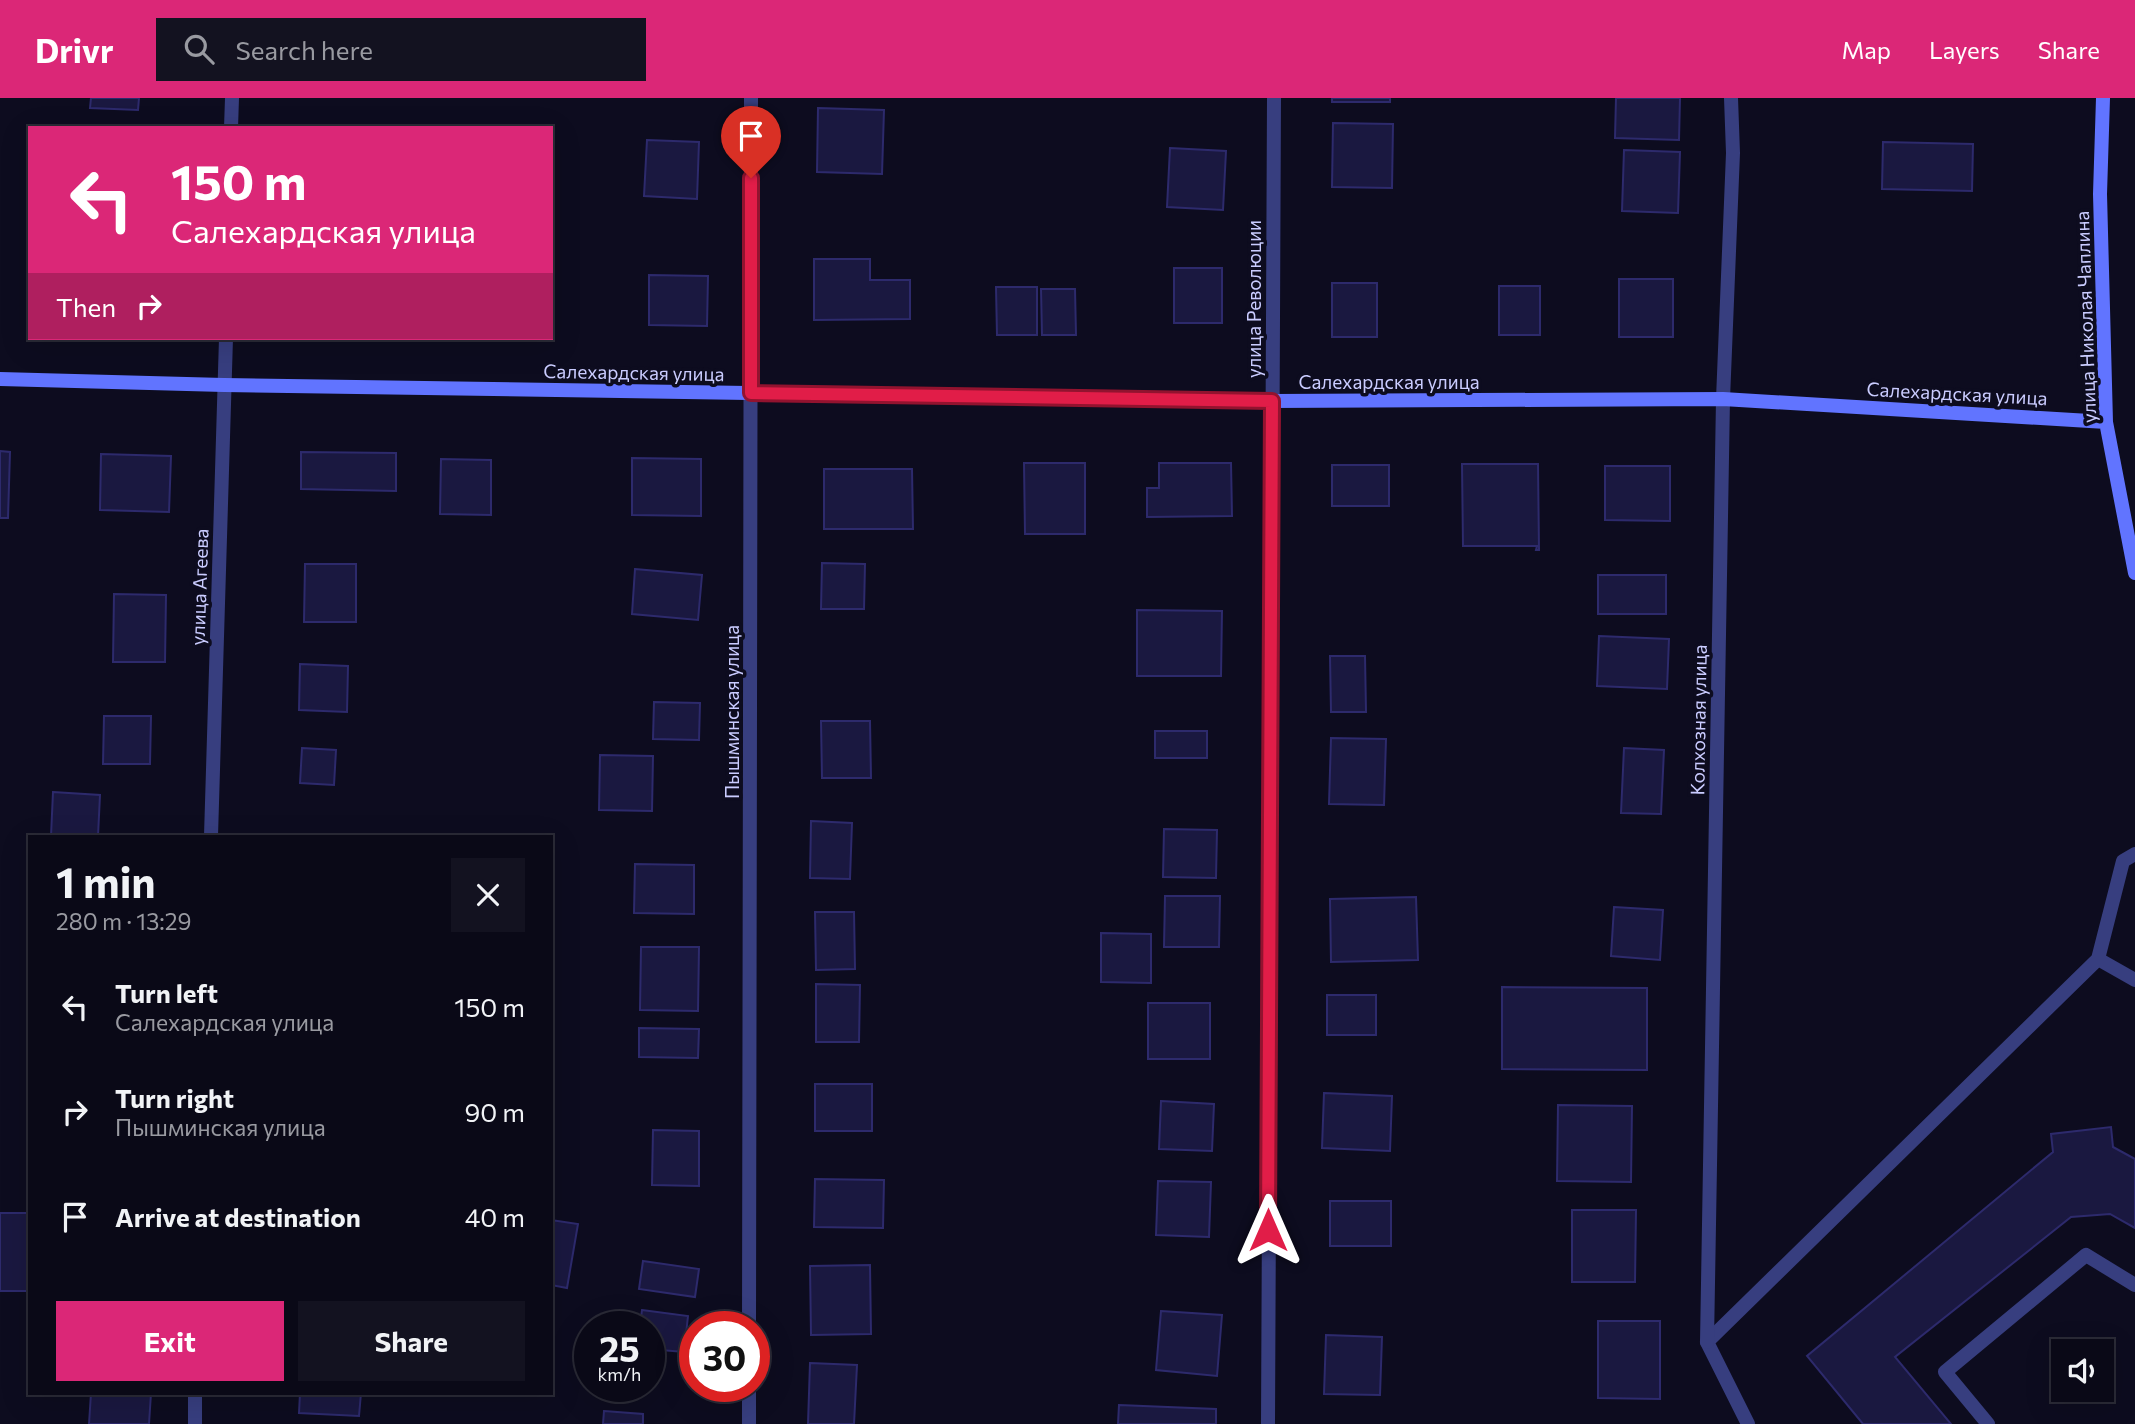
<!DOCTYPE html>
<html lang="en">
<head>
<meta charset="utf-8">
<style>
  body { margin:0; font-family:Commissioner,sans-serif; background:#131220; color:#f1f3f6; height:100vh; display:flex; flex-direction:column; font-size:26px; white-space:nowrap }
  * { box-sizing:border-box; margin:0 }
  p { font-size:23px; color:#999aa1 }
  .icon { flex:none; width:38px; height:38px; fill:none; stroke:currentColor; stroke-width:2; stroke-linecap:round; stroke-linejoin:round }
  .map { position:relative; flex:1; overflow:hidden }
  .details { position:absolute; left:28px; top:737px; width:525px; height:560px; display:flex; flex-direction:column; background:#0a0917; border-radius:0px; box-shadow:0 7px 28px #0002,0 0 0 2px #2a2a36 }
  .details>* { flex:none }
  .hud { position:absolute; left:28px; top:28px; width:525px; height:214px; border-radius:0px; box-shadow:0 7px 28px #0002,0 0 0 2px #2a2a36; background:#db2777; color:#fff; overflow:hidden }
  .tools { position:absolute; left:2051px; top:1241px; display:grid; gap:14px }
  .tools a { display:grid; place-items:center; width:63px; height:63px; border-radius:0px; background:#0a0917; box-shadow:0 7px 28px #0002,0 0 0 2px #2a2a36; font-size:35px }
  .speed { position:absolute; left:574px; top:1213px; display:flex; gap:14px; font-size:35px; font-weight:700; text-align:center }
  .speed>* { display:grid; place-content:center; width:91px; height:91px; border-radius:50%; background:#0a0917; box-shadow:0 7px 28px #0002,0 0 0 2px #2a2a36; line-height:1 }
  .speed small { font-size:18px; font-weight:400 }
  .speed .limit { border:10px solid #d22; background:#fff; color:#111 }
  .pin { position:absolute; display:grid; place-items:center; width:60px; height:60px; color:#fff; margin:-72px -30px; border-radius:50% 50% 50% 0; rotate:-45deg; box-shadow:0 0 7px #0007 }
  .pin .icon { rotate:45deg }
  .me { position:absolute; width:77px; margin:-38px; rotate:0deg; stroke-linejoin:round; filter:drop-shadow(0 0 5px #0008) }
  .turn { display:flex; align-items:center; gap:24px; height:147px; padding:0 28px; font-size:32px }
  .turn .icon { width:91px; height:91px; stroke-width:2.5 }
  .turn b { display:block; font-size:49px; line-height:60px }
  .then { display:flex; align-items:center; height:66px; padding:0 28px; background:#0003; gap:14px; font-size:26px }
  .round { display:grid; place-items:center; flex:none; width:74px; height:74px; border-radius:0px; background:#131220 }
  .head { display:flex; align-items:center; justify-content:space-between; height:119px; padding:0 28px }
  h1 { font-size:42px; font-weight:700; line-height:52px }
  .action { display:flex; gap:14px; margin-top:auto; padding:14px 28px }
  .action a { flex:1; height:80px; border-radius:0px; background:#db2777; color:#fff; font-size:28px; font-weight:700; line-height:80px; text-align:center }
  .action a+a { background:#131220; color:#f1f3f6 }
  ul { padding:0; list-style:none }
  li { display:flex; align-items:center; gap:21px; height:105px; padding:0 28px }
  li div { flex:1 }
  li b { display:block; font-size:26px }
  li em { font-style:normal }
  header { display:flex; align-items:center; gap:42px; box-sizing:border-box; height:98px; padding:0 35px; background:#db2777; color:#fff }
  header strong { font-size:33px }
  nav { display:flex; gap:38px; margin-inline-start:auto; font-size:24px }
  .search { width:490px; height:63px; background:#131220; display:flex; align-items:center; gap:18px; box-sizing:border-box; padding:0 24px; border-radius:0px; color:#999aa1; font-size:26px }
  .map>svg:first-child { display:block }
  .building { fill:#1a1840; stroke:#2d2a6c; stroke-width:2 }
  .lines { fill:none; stroke-linecap:round; stroke-linejoin:round }
  .lane { stroke:#373e7f; stroke-width:14 }
  .street { stroke:#373e7f; stroke-width:14 }
  .secondary { stroke:#6174ff; stroke-width:14 }
  .route-casing { stroke:#92132f; stroke-width:18 }
  .route { stroke:#e11d48; stroke-width:12 }
  .labels { text-anchor:middle; dominant-baseline:central; stroke-width:7; stroke-linejoin:round; paint-order:stroke }
  .street-label { font-size:19px; fill:#caccff; stroke:#0d0c1f }
</style>
</head>
<body>
<header>
<strong>Drivr</strong>
<div class="search"><svg class="icon" aria-label="search" viewBox="0 0 24 24"><circle cx="10" cy="10" r="6"/><path d="M15 15l6 6"/></svg>Search here</div>
<nav><a>Map</a><a>Layers</a><a>Share</a></nav>
</header>
<div class="map">
<svg width="2135" height="1326" viewBox="0 0 2135 1326">
  <rect width="100%" height="100%" fill="#0d0c1f"/>
  <path class="building" d="M91,0H139L138,12L90,10Z
    M1332,0H1390V4H1332Z
    M1616,0H1680L1679,42L1615,40Z
    M818,10L884,12L882,76L817,74Z
    M1333,25L1393,26L1392,90L1332,89Z
    M647,42L699,44L697,101L644,98Z
    M1883,44L1973,46L1972,93L1882,91Z
    M1170,50L1226,53L1223,112L1167,109Z
    M1624,52L1680,54L1678,115L1622,113Z
    M814,161H870V182H910V221L814,222Z
    M1174,170H1222V225H1174Z
    M649,177L708,178L707,228L649,227Z
    M1619,181H1673V239H1619Z
    M1332,185H1377V239H1332Z
    M1499,188H1540V237H1499Z
    M996,189H1037V237H997Z
    M1041,191H1075L1076,237H1042Z
    M0,353L10,354L8,420H0Z
    M301,354L396,355V393L301,391Z
    M101,356L171,358L169,414L100,412Z
    M632,360L701,361V418L632,417Z
    M441,361L491,362V417L440,416Z
    M1024,365H1085V436H1025Z
    M1159,365H1231L1232,418L1147,419V390H1159Z
    M1462,366H1538L1539,452H1536L1537,448H1463Z
    M1332,367H1389V408H1332Z
    M1605,368H1670V423L1605,422Z
    M824,371H912L913,431H824Z
    M822,465L865,466L864,511H821Z
    M305,466H356V524H304Z
    M635,471L702,477L698,522L632,516Z
    M1598,477H1666V516H1598Z
    M114,496L166,497L165,564H113Z
    M1137,512L1222,513L1221,578H1137Z
    M1599,538L1669,541L1667,591L1597,588Z
    M1330,558H1365L1366,614H1331Z
    M300,566L348,568L347,614L299,612Z
    M654,604L700,605L699,642L653,641Z
    M104,618H151L150,666H103Z
    M821,623H870L871,680H822Z
    M1155,633H1207V660H1155Z
    M1331,640L1386,641L1384,707L1329,706Z
    M302,650L336,652L334,687L300,685Z
    M1624,650L1664,652L1661,716L1621,715Z
    M600,657L653,658L652,713L599,712Z
    M53,694L100,697L98,738H51Z
    M811,723L852,725L850,781L810,780Z
    M1164,731L1217,732L1216,780L1163,779Z
    M635,766L694,767V816L634,815Z
    M1165,798H1220L1219,849H1164Z
    M1416,799L1418,862L1331,864L1330,801Z
    M1614,809L1663,812L1660,862L1611,858Z
    M815,814H854L855,871L816,872Z
    M1101,835L1151,836V885L1101,884Z
    M641,849H699L698,913L640,912Z
    M816,886L860,887L859,944H816Z
    M1502,889L1647,890V972L1502,971Z
    M1327,897H1376V937H1327Z
    M1148,905H1210V961H1148Z
    M639,930L699,931L698,960L639,959Z
    M815,986H872V1033H815Z
    M1324,995L1392,998L1390,1053L1322,1050Z
    M1161,1003L1214,1006L1212,1053L1159,1051Z
    M1558,1007L1632,1008L1631,1084L1557,1083Z
    M2111,1029L2113,1049L2135,1061V1130L2110,1116L2071,1119L1895,1259L1951,1326H1863L1807,1258L2053,1054L2051,1036Z
    M653,1032L699,1033V1088L652,1087Z
    M815,1081L884,1082L883,1130L814,1129Z
    M1158,1083L1211,1084L1209,1139L1156,1137Z
    M1330,1103H1391V1148H1330Z
    M1572,1112H1636L1635,1184H1572Z
    M0,1115H30V1193H0Z
    M551,1122L578,1126L567,1190L551,1187Z
    M643,1163L699,1171L695,1199L639,1191Z
    M870,1167L871,1236L811,1237L810,1168Z
    M642,1212L688,1218L684,1254L649,1251V1228H640Z
    M1161,1213L1222,1217L1217,1278L1156,1272Z
    M1598,1223H1660V1301L1598,1300Z
    M1326,1237L1382,1239L1380,1297L1324,1296Z
    M810,1265L857,1267L854,1326H808Z
    M91,1295H151L149,1326H89Z
    M300,1295H361L359,1318L299,1315Z
    M1119,1307L1216,1311V1326H1118Z
    M604,1313L643,1316V1326H603Z"/>
  <g class="lines">
    <path class="lane" d="M2098,861L2135,882
      M1748,1326L1707,1244L2098,861L2123,763L2135,756
      M1988,1326L1945,1274L2086,1157L2135,1187"/>
    <path class="street" d="M231,30L232,0
      M211,738L226,240
      M749,1228L751,0
      M1707,1244L1723,301L1733,55L1731,0
      M195,1326V1295
      M749,1326V1288
      M1268,1326L1274,0"/>
    <path class="secondary" d="M2103,0L2100,96L2106,324L2135,475
      M0,281L224,287L1272,303L1723,301L2106,324"/>
  </g>
  <g class="lines">
    <g class="route-casing">
      <path id="route" d="M751,80V295L1272,303L1268,1132"/>
    </g>
    <use href="#route" class="route"/>
  </g>
  <g class="labels">
    <g class="street-label">
      <text transform="translate(1253 201) rotate(-90)">улица Революции</text>
      <text transform="translate(2085 219) rotate(-92)">улица Николая Чаплина</text>
      <text transform="translate(634 274) rotate(1)">Салехардская улица</text>
      <text x="1389" y="283">Салехардская улица</text>
      <text transform="translate(1957 295) rotate(3)">Салехардская улица</text>
      <text transform="translate(199 489) rotate(-88)">улица Агеева</text>
      <text transform="translate(731 614) rotate(-90)">Пышминская улица</text>
      <text transform="translate(1698 622) rotate(-89)">Колхозная улица</text>
    </g>
  </g>
</svg>
<div class="tools">
<a><svg class="icon" aria-label="sound" viewBox="0 0 24 24"><path d="M4 9h4l5-4v14l-5-4H4zM17 9q2 3 0 6"/></svg></a>
</div>
<div class="speed"><div>25<small>km/h</small></div><div class="limit">30</div></div>
<div class="pin" style="left:751px;top:80px;background:#d93025"><svg class="icon" aria-label="arrive" viewBox="0 0 24 24"><path d="M6 21V4h12l-3 4 3 4H6"/></svg></div>
<svg class="me" style="left:1268px;top:1132px" viewBox="-20 -20 40 40"><path d="M0-17L14 15 0 8-14 15z" fill="#e11d48" stroke="#fff" stroke-width="4"/></svg>
<div class="hud">
<div class="turn"><svg class="icon" aria-label="left" viewBox="0 0 24 24"><path d="M17 20v-9H6M10 6l-5 5 5 5"/></svg><div><b>150 m</b>Салехардская улица</div></div>
<div class="then">Then<svg class="icon" aria-label="right" viewBox="0 0 24 24"><path d="M7 20v-9h11M14 6l5 5-5 5"/></svg></div>
</div>
<section class="details">
<div class="head"><div><h1>1 min</h1><p>280 m · 13:29</p></div><a class="round"><svg class="icon" aria-label="close" viewBox="0 0 24 24"><path d="M6 6l12 12M18 6L6 18"/></svg></a></div>
<ul>
<li><svg class="icon" aria-label="left" viewBox="0 0 24 24"><path d="M17 20v-9H6M10 6l-5 5 5 5"/></svg><div><b>Turn left</b><p>Салехардская улица</p></div><em>150 m</em></li>
<li><svg class="icon" aria-label="right" viewBox="0 0 24 24"><path d="M7 20v-9h11M14 6l5 5-5 5"/></svg><div><b>Turn right</b><p>Пышминская улица</p></div><em>90 m</em></li>
<li><svg class="icon" aria-label="arrive" viewBox="0 0 24 24"><path d="M6 21V4h12l-3 4 3 4H6"/></svg><div><b>Arrive at destination</b></div><em>40 m</em></li>
</ul>
<div class="action"><a>Exit</a><a>Share</a></div>
</section>
</div>
</body>
</html>
